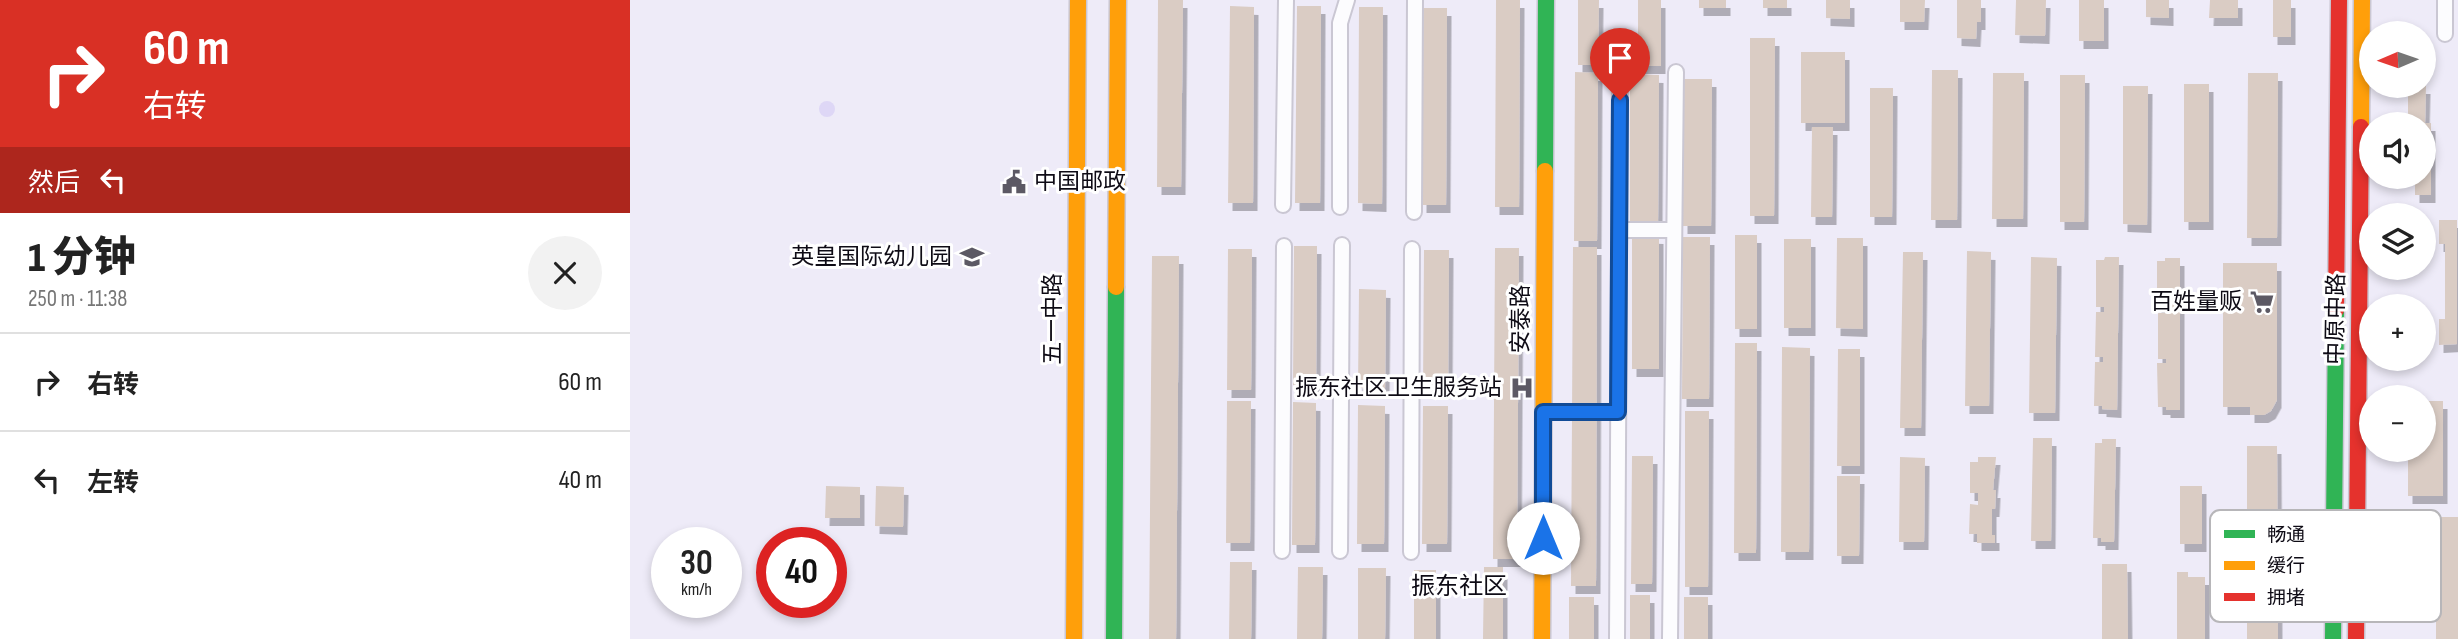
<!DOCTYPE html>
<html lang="zh">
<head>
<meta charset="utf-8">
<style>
  body { margin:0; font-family:"Sofia Sans Condensed","Noto Sans SC",sans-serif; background:#f2f2f2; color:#222; height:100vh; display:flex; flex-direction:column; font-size:26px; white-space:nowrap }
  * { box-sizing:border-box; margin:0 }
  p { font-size:23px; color:#767676 }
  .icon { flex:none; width:38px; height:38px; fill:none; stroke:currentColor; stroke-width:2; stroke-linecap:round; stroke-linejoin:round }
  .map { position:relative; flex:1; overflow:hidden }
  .panel { display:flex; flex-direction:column; background:#fff; width:630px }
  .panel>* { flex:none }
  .hud { background:#d93025; color:#fff; overflow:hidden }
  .needle { width:46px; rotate:268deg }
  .controls { position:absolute; left:1729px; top:21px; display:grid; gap:14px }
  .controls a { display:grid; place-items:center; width:77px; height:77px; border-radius:50%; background:#fff; box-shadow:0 4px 10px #0003; font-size:35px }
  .speed { position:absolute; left:21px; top:527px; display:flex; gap:14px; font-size:35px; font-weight:700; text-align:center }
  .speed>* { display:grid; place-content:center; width:91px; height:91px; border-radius:50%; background:#fff; box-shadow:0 4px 10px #0003; line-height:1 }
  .speed small { font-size:18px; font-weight:400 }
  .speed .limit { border:10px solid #d22; background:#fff; color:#111 }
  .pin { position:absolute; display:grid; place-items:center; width:60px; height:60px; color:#fff; margin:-72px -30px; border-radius:50% 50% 50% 0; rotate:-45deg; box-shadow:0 0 7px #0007 }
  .pin .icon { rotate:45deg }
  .me { position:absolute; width:77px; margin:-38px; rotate:0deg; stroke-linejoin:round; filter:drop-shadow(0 0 5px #0008) }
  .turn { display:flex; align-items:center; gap:24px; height:147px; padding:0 28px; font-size:32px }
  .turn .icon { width:91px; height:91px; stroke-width:2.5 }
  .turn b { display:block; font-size:49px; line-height:60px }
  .then { display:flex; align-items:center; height:66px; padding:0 28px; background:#0003; gap:14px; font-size:26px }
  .round { display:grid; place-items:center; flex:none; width:74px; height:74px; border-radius:37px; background:#f2f2f2 }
  .headline { display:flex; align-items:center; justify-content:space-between; height:119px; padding:0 28px }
  h1 { font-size:42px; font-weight:800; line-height:52px }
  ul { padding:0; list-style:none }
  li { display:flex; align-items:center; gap:21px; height:98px; padding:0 28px; border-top:2px solid #e0e0e0 }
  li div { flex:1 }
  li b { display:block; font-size:26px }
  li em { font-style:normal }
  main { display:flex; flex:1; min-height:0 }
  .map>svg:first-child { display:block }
  .green { fill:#ded7f6 }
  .building { fill:#daccc4; filter:url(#shadow) }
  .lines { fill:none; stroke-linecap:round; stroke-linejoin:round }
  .street-casing { stroke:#cac7d3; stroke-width:18 }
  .fast-casing { stroke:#cac7d3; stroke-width:19 }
  .slow-casing { stroke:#cac7d3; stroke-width:19 }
  .jam-casing { stroke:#cac7d3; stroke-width:19 }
  .street { stroke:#fcfcfe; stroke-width:14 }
  .fast { stroke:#30b455; stroke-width:16 }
  .slow { stroke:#ff9f0a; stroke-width:16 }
  .jam { stroke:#e5322d; stroke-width:16 }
  .route-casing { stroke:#114b97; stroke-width:18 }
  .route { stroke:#1a73e8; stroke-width:12 }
  .labels { text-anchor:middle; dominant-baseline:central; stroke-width:6; stroke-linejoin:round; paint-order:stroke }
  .poi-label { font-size:23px; fill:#0e0b15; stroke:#fff; text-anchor:end }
  .street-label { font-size:23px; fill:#0e0b15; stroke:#fff }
  .neighbourhood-label { font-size:24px; fill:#0e0b15; stroke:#fff }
  .key { fill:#fff; stroke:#b7b6b9; stroke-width:2 }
  .key-label { font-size:19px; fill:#0e0b15 }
</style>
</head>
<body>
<main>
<section class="panel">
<div class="hud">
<div class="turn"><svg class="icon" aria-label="right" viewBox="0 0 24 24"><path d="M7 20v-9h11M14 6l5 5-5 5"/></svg><div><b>60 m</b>右转</div></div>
<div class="then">然后<svg class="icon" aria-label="left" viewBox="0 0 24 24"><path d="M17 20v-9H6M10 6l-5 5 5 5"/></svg></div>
</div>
<div class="headline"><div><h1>1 分钟</h1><p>250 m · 11:38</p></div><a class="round"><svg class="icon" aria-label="close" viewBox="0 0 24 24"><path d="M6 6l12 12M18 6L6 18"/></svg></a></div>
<ul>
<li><svg class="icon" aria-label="right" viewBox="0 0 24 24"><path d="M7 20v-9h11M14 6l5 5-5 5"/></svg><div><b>右转</b></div><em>60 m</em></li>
<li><svg class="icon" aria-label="left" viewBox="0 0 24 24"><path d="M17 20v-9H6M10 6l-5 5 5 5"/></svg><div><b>左转</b></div><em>40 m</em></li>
</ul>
</section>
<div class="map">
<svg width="1828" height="639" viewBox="0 0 1828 639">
  <defs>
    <filter id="shadow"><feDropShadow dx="4.5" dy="8" stdDeviation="0" flood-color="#0004"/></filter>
  </defs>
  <rect width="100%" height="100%" fill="#eeebf8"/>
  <path class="green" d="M189 109a8 8 0 1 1 16 0a8 8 0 1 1-16 0Z"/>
  <path class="building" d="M528,0H553L551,187H527Z
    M866,0H890L889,207H865Z
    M948,0H969L968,65H948Z
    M1008,0H1031V66H1008Z
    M1069,0H1096V8H1069Z
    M1133,0H1157V8H1133Z
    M1196,0H1220V19L1196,18Z
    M1270,0H1295L1294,22H1270Z
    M1327,0H1351V22H1347L1346,39L1327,38Z
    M1386,0H1416L1415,36L1385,35Z
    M1449,0H1474V41H1449Z
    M1516,0H1539V18L1516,17Z
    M1580,0H1608V18H1579Z
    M1643,0H1661V37H1643Z
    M600,6L624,7L623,203H598Z
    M667,6H691L690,203H665Z
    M729,7H753L752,204L728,203Z
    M793,8H817L816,205H792Z
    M1120,38H1145L1144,216H1120Z
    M1171,52H1215V123H1171Z
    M1302,70H1328L1327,220H1301Z
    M945,72L968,73L967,241H944Z
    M1363,73H1394L1393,219H1362Z
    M1618,73H1648L1647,238H1617Z
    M1000,74L1029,75L1028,222H1000Z
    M1430,75H1455L1454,222H1430Z
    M1053,79H1082L1081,226H1053Z
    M1554,84H1579V222H1554Z
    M1493,86H1518L1517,225L1493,224Z
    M1778,86H1796L1795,123H1801V195H1785V177H1794V124L1778,123Z
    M1240,88H1263L1262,217H1240Z
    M1182,127H1203L1202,217H1181Z
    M1809,220H1827V344L1809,345V319H1815V244H1809Z
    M1002,235L1029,236V369H1002Z
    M1105,235H1127V329H1105Z
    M1053,237H1080L1079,399H1052Z
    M1207,238H1233V329L1206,328Z
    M1154,239H1181V328H1154Z
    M664,246H687L686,385H663Z
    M943,247H967L966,586H941Z
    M865,248H889L887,559H863Z
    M598,249H622L621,390H597Z
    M794,250H819L818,390H793Z
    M1337,251L1361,252L1359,406H1335Z
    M1273,252H1293L1291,428H1270Z
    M522,256H549L546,639H519Z
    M1401,257L1427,258L1425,413H1399Z
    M1475,257H1489L1487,410L1472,409V406H1464L1465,362H1473V357H1465L1466,312H1474V307H1466V260H1474Z
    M1535,258H1550V410H1536V407H1528L1527,363H1536V359H1528V313H1535L1536,308H1527V261H1535Z
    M1593,263H1647V400L1641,411L1634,415H1620V407H1593Z
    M729,289L756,290L755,389L728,388Z
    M1105,343H1127L1126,553H1104Z
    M1152,347L1180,348L1179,552H1151Z
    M1208,349H1230V466H1207Z
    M597,401H621L620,543H596Z
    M1794,401H1813V496H1778V450H1794Z
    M663,402L686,403L685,545H662Z
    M728,405L755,406L754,544H727Z
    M793,406H818L817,544H792Z
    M1055,411H1079L1078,587H1055Z
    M1403,438H1422L1421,541H1401Z
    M1472,439H1486L1484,542H1471V538H1463L1465,443H1472Z
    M1617,446H1647L1648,639H1617Z
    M1002,456H1023L1022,584H1001Z
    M1270,457L1295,458L1294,542H1269Z
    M1348,457H1366L1363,490H1366L1365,509H1362V535H1365V543H1347V534H1339L1340,504L1348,505V493H1340V462H1348Z
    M1207,476H1230L1229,556H1207Z
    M196,486L230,487V518H195Z
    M246,486L274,487L273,527L245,526Z
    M1550,486H1572V544H1550Z
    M1806,517H1828V639H1806Z
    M600,562H622L621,639H599Z
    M1472,564H1497L1498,639H1472Z
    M668,567H693L692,639H667Z
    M854,567H873V639H853Z
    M728,568H756L755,639H728Z
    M784,570H806V639H784Z
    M1547,572H1558V577H1575V639H1547Z
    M1000,595H1020V639H1000Z
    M939,597H964V639H939Z
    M1054,597H1078V639H1054Z"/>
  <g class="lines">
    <g class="street-casing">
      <path id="street" d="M1815,34V0
        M653,205L656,0
        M710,207V23L717,0
        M784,212L785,0
        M989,230H1044
        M913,412H988
        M652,551L654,246
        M710,551L712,245
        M781,552L782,249
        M987,639L990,74
        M1040,639L1046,72"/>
    </g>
    <g class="fast-casing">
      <path id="fast" d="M915,171L916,0
        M484,639L486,287
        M1703,639L1706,310"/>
    </g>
    <g class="slow-casing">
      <path id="slow" d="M1731,127L1732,0
        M486,287L488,0
        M444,639L448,0
        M912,639L915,171"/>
    </g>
    <g class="jam-casing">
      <path id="jam" d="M1706,310L1709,0
        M1726,639L1731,127"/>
    </g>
    <use href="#street" class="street"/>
    <use href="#fast" class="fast"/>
    <use href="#slow" class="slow"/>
    <use href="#jam" class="jam"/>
  </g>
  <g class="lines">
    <g class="route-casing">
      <path id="route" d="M913,538V412H988L990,100"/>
    </g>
    <use href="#route" class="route"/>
  </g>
  <defs>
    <g id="civic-bare" transform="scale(1.89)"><path d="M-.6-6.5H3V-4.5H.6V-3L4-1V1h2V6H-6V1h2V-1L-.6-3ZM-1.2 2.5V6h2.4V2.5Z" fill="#5c5964" stroke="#fff" stroke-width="2.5" paint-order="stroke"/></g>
    <g id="school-bare" transform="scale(1.89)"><path d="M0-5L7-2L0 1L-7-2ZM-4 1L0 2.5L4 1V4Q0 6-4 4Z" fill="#5c5964" stroke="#fff" stroke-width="2.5" paint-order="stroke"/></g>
    <g id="supermarket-bare" transform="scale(1.89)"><path d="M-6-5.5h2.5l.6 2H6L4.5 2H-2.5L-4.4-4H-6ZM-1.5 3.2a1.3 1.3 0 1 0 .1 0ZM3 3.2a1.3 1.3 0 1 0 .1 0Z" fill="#5c5964" stroke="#fff" stroke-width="2.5" paint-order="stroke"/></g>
    <g id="hospital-bare" transform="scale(1.89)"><path d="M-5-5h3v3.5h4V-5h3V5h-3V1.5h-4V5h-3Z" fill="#5c5964" stroke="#fff" stroke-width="2.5" paint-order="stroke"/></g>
  </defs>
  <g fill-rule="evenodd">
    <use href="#civic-bare" x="384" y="182"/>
    <use href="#school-bare" x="342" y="257"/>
    <use href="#supermarket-bare" x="1632" y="302"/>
    <use href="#hospital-bare" x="892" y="388"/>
  </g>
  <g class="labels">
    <g class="poi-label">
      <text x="404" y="182" text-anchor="start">中国邮政</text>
      <text x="322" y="257">英皇国际幼儿园</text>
      <text x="1612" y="302">百姓量贩</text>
      <text x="872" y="388">振东社区卫生服务站</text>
    </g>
    <g class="street-label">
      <text transform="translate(423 319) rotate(-90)">五一中路</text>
      <text transform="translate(891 319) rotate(-90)">安泰路</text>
      <text transform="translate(1706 319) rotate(-89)">中原中路</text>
    </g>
    <g class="neighbourhood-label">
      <text x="829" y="586">振东社区</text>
    </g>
  </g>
  <rect x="1580" y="510" width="231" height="112" rx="10" class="key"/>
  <rect x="1594" y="530" width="31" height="8" fill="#30b455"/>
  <rect x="1594" y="561" width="31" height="9" fill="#ff9f0a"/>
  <rect x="1594" y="593" width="31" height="8" fill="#e5322d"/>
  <g class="key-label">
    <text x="1637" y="541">畅通</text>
    <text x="1637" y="572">缓行</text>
    <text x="1637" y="604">拥堵</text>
  </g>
</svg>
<div class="controls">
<a><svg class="needle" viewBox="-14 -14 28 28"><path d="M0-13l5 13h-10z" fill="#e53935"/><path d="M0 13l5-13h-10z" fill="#767676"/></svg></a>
<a><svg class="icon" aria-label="sound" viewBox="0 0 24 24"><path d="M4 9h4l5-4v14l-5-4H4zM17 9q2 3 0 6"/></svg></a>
<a><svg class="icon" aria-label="layers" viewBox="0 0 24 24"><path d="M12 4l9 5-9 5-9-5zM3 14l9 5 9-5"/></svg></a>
<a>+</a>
<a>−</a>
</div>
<div class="speed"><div>30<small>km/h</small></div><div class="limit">40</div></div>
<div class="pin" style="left:990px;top:100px;background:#d93025"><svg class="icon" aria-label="arrive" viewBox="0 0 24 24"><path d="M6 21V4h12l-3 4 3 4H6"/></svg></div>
<svg class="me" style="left:913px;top:538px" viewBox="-20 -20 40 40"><circle r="19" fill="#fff"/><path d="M0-13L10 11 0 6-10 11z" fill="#1a73e8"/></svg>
</div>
</main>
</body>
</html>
